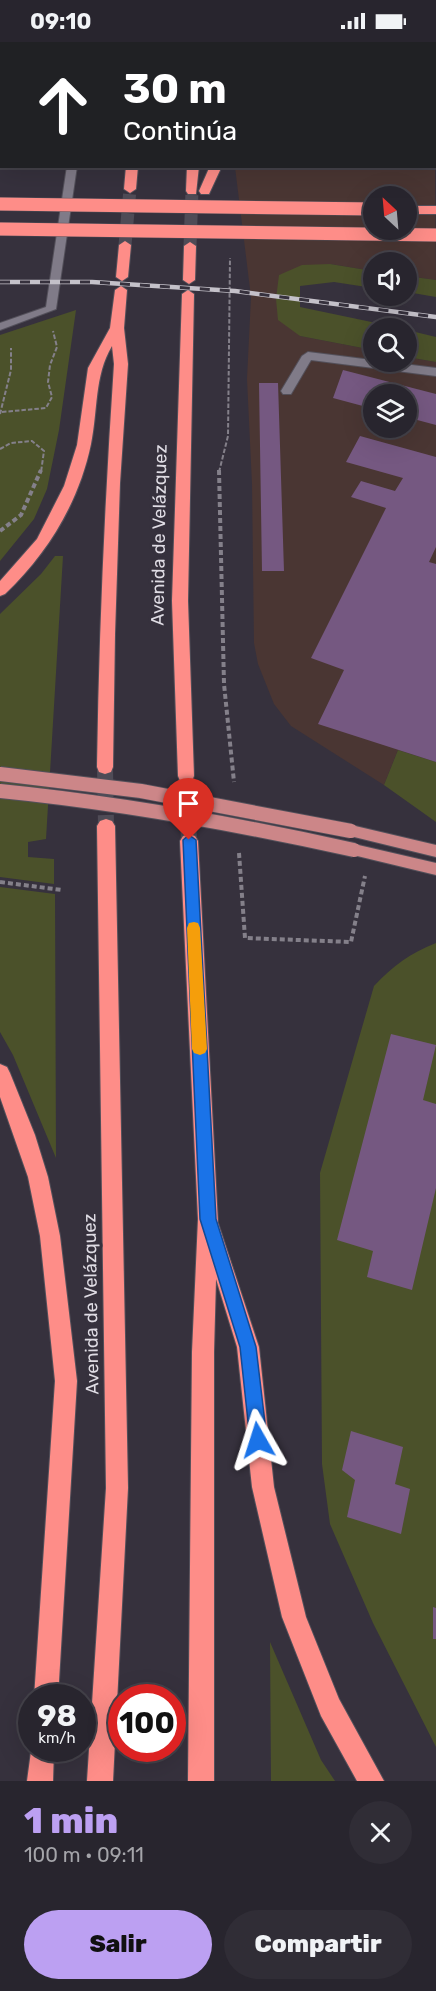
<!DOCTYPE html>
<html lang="es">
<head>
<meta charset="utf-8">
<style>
  body { margin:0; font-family:Rubik,sans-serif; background:#302d36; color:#f1f3f6; height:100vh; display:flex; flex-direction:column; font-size:22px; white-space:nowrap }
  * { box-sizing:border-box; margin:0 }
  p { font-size:20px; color:#a5a5aa }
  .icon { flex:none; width:33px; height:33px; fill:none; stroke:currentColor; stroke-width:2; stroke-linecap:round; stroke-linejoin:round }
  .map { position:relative; height:1739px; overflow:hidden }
  .panel { display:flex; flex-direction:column; background:#28252e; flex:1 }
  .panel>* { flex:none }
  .guide { position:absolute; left:0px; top:0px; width:436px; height:126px; box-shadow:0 6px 24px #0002,0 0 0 2px #44424a; background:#202124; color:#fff; overflow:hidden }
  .needle { width:39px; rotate:334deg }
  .tools { position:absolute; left:363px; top:144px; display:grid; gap:12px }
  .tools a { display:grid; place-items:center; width:54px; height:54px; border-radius:50%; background:#28252e; box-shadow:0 6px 24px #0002,0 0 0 2px #44424a; font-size:30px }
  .speed { position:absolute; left:18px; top:1642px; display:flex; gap:12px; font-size:30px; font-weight:700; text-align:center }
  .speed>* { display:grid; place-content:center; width:78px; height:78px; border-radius:50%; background:#28252e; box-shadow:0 6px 24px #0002,0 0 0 2px #44424a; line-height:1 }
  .speed small { font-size:15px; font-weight:400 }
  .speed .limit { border:9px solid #d22; background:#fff; color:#111 }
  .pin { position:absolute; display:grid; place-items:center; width:51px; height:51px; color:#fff; margin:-62px -26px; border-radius:50% 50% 50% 0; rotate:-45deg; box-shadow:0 0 6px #0007 }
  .pin .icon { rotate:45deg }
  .me { position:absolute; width:66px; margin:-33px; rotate:354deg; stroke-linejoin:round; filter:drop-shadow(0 0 4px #0008) }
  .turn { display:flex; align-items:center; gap:21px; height:126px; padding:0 24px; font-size:27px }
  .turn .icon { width:78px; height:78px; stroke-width:2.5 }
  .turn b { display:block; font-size:42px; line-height:51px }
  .round { display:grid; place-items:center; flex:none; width:63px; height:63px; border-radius:32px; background:#302d36 }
  .summary { display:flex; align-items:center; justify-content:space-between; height:102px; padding:0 24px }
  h1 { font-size:36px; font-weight:800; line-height:45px; color:#bca0f2 }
  .action { display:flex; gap:12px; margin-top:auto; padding:12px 24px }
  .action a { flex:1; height:69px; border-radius:36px; background:#bca0f2; color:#111; font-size:24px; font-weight:800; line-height:69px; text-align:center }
  .action a+a { background:#302d36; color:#f1f3f6 }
  .status { display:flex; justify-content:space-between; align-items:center; height:42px; padding:0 30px; background:#28252e; direction:ltr }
  .status svg { height:16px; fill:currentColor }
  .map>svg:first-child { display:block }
  .industrial { fill:#4a3633; fill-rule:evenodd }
  .green { fill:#4b512a }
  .building { fill:#755881 }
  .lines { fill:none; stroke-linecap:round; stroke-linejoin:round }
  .highway-tunnel-far1 { stroke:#4f4b56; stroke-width:13; stroke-dasharray:13 6; stroke-linecap:butt }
  .highway-tunnel { stroke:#4f4b56; stroke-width:16; stroke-dasharray:16 8; stroke-linecap:butt }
  .minor-casing { stroke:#53505a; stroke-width:2 }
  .major-casing { stroke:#53505a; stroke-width:2 }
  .highway-casing { stroke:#53505a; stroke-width:2 }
  .path-far1 { stroke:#84808a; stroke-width:2; stroke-dasharray:4.5 2; stroke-linecap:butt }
  .path { stroke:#84808a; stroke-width:4; stroke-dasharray:5 3; stroke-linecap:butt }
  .minor { fill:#807b88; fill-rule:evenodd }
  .major { fill:#cc8688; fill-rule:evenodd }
  .highway { fill:#fe8d88; fill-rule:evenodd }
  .rail-casing { stroke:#c4c1c9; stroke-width:4.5 }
  .rail { stroke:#36313d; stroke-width:3; stroke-dasharray:10; stroke-linecap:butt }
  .major-bridge-casing { stroke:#53505a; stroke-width:16; stroke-linecap:butt }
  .highway-bridge-casing { stroke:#53505a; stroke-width:14; stroke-linecap:butt }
  .major-bridge { stroke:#cc8688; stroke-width:14 }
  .highway-bridge { stroke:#fe8d88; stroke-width:13 }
  .route { fill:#1a73e8; stroke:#114b97; stroke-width:1.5 }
  .slow { fill:#f59e0b }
  .labels { text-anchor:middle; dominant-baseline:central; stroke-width:6; stroke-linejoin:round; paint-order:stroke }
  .street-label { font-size:18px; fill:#dfdce4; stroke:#36313d }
</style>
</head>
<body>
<div class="status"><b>09:10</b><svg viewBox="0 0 49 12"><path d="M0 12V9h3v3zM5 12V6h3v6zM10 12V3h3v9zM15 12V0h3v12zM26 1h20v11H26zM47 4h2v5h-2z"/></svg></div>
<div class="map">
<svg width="436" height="1739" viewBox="0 0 436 1739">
  <rect width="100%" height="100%" fill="#36313d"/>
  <path class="industrial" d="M435,110L436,238L407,234L406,220H374L373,229L330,222L279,233L300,294L373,308L374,320H406L407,315L436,320V720L398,708L384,743L291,684L274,662L258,622L254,601L252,442L247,337L251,255L235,125L435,124ZM374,154H406V188H374ZM374,352H406V386H374Z"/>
  <path class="green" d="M330,222L373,229V246L334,240L300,244V265L400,286H374L373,308L300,294L278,278L276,257L279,233L302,223Z
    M407,234L436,238V255L407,250Z
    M76,268L59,388L47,447L34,477L0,519V293Z
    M407,288L436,295V320L407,315Z
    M55,514H63L46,797L28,800V815L54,817V842L0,835V572L41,532Z
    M398,708L436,720V780L384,743Z
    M0,845L55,852L56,1116L13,1013L0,990Z
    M436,901V1705L373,1581L330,1482L322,1422L320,1131L374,944C393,924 410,911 436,901Z
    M270,1600L321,1718L335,1739H271Z"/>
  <path class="building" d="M343,328L436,352V383L406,375V352H374V367L333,356Z
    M259,341H278L284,529H262Z
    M360,394L436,415V505L429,520L436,522V720L318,682L344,628L311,616L386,466L351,455L361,439L395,449L403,436L346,420Z
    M391,992L436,1003L423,1058L436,1062V1146L412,1248L367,1235L373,1209L337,1198Z
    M351,1389L403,1405L395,1442L410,1447L401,1492L347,1475L355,1438L342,1428Z
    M433,1565L436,1566V1597H433Z"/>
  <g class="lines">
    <path class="highway-tunnel-far1" d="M125,203L130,147
      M190,204L192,149"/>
    <path class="highway-tunnel" d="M105,725L106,784
      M186,734L189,799"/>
    <g class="minor-casing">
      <path id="minor" d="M51,0H61V2H51Z
        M0,31H2V37H0Z
        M67,124H77L56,267L0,288V281L46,265Z
        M308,310L436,326V334L311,318L291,352H283L281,349L302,314Z"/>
    </g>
    <g class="major-casing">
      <path id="major" d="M351,783L436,803V815L346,793L344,789L346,785Z
        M354,802L436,821V833L349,812L347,808L349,804Z"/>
    </g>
    <g class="highway-casing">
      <path id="highway" d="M130,0H140L141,2H130Z
        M194,0H204V2H194Z
        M218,0H228V2H218Z
        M126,124H138L136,147L130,151L124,147Z
        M187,124H199L196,152H188L186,149Z
        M210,124H222L209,152H201L199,149Z
        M406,164H436V172H406Z
        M125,199L131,203L128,235L122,239L116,235L119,203Z
        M190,200L196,204L195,238L189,242L183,238L184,204Z
        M121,244L127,248L124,286L128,322L120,441L115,592L113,725L111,730L105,732L99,730L97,725C99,590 105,456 114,322L112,304C94,334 98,369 91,402C79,460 48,511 5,552L0,554V539L37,497L64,444L77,403L88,326L110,286L115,248Z
        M188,248L194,252L188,559L194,734L192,739L186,741L180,739L178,734L172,559L182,252Z
        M106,777L112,779L115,784L128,1446L113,1739H87L106,1446L97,784L100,779Z
        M189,792L195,794L198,799L218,1181L259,1305L274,1445L306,1575L339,1657L384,1739H357L321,1674L282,1575L252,1445L237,1305L216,1237L214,1310V1739H188L192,1310L198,1177L180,799L183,794Z
        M0,1022L7,1025L10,1031L35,1093L48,1135L60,1194L77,1339L58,1656H34L55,1339L40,1194L28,1135L0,1055Z
        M32,1702V1707H54L53,1739H27Z"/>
    </g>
    <path class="path-far1" d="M2,370L46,366L52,355L48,340L50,323L57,305L53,289
      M0,372L11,328V306
      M0,407L11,401L32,399L44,409L41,430
      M219,430L228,394L230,216"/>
    <path class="path" d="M219,428L224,642L234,740
      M0,489L21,473L41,428
      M239,811L245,896L351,900L365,834
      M0,840L62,848"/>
    <use href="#minor" class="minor"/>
    <use href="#major" class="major"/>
    <use href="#highway" class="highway"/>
    <g class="rail-casing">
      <path id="rail" d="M0,240H92L235,249L436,275"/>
    </g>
    <use href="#rail" class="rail"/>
    <g class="major-bridge-casing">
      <path id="major-bridge" d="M0,732L141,749L351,789
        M0,749C120,761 237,782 354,808"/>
    </g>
    <g class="highway-bridge-casing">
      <path id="highway-bridge" d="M0,162L374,167
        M0,187L436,193"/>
    </g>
    <use href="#major-bridge" class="major-bridge"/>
    <use href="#highway-bridge" class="highway-bridge"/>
  </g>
  <path class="route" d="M189,793L196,798L216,1177L256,1305L267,1398L264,1404L258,1407L252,1404L250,1398L240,1305L200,1177L183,798Z"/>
  <path class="slow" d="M194,880L198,881L200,886L207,1007L205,1011L200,1013L194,1011L192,1007L187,886L189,881Z"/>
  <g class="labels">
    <g class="street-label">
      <text transform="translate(159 493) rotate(-89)">Avenida de Velázquez</text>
      <text transform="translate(91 1262) rotate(-91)">Avenida de Velázquez</text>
    </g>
  </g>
</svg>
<div class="tools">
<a><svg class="needle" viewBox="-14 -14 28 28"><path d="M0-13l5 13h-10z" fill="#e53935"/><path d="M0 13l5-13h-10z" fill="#a5a5aa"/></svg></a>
<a><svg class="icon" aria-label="sound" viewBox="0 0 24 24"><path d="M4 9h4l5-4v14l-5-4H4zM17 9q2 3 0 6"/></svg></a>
<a><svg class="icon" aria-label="search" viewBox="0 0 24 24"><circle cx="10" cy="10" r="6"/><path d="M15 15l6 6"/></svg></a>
<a><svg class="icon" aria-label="layers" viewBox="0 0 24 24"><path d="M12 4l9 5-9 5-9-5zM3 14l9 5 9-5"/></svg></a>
</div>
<div class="speed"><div>98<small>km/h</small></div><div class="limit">100</div></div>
<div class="pin" style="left:189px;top:798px;background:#d93025"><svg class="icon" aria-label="arrive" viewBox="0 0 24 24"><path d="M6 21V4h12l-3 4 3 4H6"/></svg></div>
<svg class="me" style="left:258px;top:1398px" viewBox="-20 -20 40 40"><path d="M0-17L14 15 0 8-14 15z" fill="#1a73e8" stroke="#fff" stroke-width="4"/></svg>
<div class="guide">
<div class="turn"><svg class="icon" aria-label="ahead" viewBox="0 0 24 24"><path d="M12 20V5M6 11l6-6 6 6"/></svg><div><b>30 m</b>Continúa</div></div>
</div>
</div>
<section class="panel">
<div class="summary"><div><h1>1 min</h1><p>100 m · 09:11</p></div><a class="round"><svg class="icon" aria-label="close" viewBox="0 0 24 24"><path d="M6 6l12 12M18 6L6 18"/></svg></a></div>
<div class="action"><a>Salir</a><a>Compartir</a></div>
</section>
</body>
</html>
